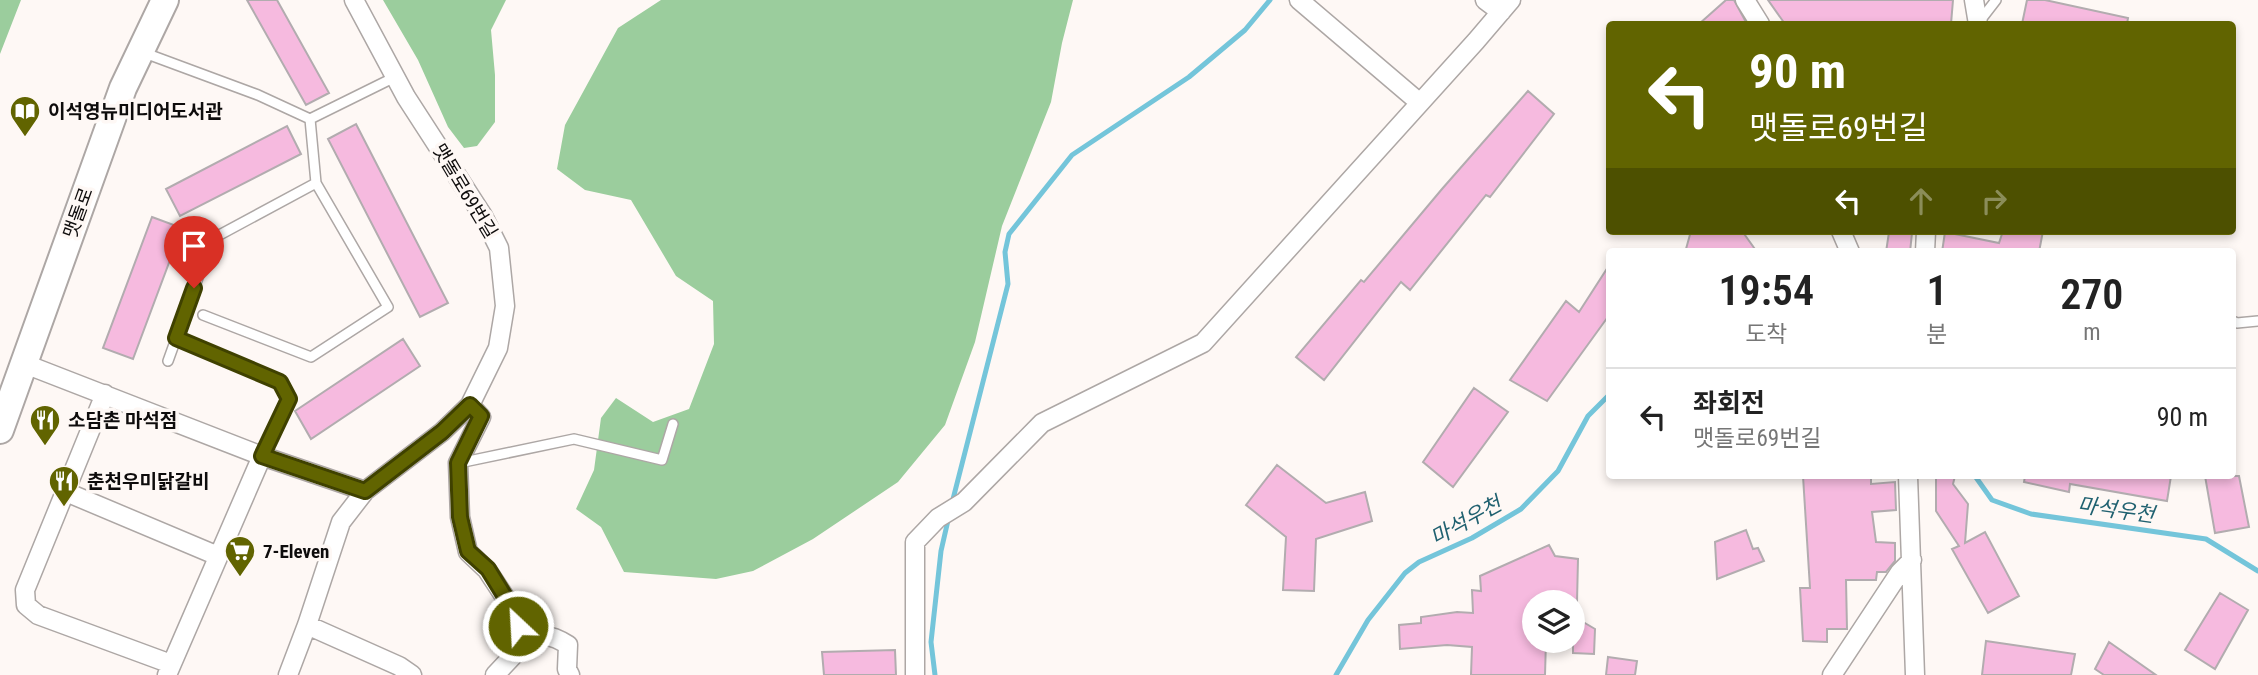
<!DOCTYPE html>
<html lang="ko">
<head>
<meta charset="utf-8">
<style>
  body { margin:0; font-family:"Roboto Condensed","Noto Sans KR",sans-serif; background:#f2f2f2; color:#222; height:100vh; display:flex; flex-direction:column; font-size:26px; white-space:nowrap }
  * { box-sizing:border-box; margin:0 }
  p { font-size:23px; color:#767676 }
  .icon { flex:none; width:38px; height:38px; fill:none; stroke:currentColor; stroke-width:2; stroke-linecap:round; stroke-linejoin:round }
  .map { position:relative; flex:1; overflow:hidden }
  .details { position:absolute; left:1606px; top:248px; width:630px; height:231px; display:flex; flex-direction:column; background:#fff; border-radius:7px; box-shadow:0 4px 10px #0003 }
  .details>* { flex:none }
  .guide { position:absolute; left:1606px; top:21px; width:630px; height:214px; border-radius:7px; box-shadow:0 4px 10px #0003; background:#616400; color:#fff; overflow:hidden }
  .controls { position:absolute; left:1522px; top:590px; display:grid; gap:14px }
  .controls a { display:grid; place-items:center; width:63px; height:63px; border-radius:50%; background:#fff; box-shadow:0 4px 10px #0003; font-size:35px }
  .pin { position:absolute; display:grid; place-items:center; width:60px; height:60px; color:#fff; margin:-72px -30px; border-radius:50% 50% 50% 0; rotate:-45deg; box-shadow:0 0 7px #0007 }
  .pin .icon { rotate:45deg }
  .me { position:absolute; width:77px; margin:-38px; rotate:335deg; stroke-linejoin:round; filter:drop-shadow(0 0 5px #0008) }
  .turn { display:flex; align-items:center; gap:24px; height:147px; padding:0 28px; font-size:32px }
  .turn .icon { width:91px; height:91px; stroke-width:2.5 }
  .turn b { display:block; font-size:49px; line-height:60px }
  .lanes { display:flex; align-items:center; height:66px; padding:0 28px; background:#0003; justify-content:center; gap:35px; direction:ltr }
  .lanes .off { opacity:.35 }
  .eta { display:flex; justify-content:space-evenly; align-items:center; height:119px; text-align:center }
  .eta b { font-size:42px; font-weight:600; line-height:49px }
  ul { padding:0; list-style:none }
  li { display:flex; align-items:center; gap:21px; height:98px; padding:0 28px; border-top:2px solid #e0e0e0 }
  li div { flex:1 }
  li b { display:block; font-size:26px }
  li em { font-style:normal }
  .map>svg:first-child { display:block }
  .forest { fill:#9bcd9d }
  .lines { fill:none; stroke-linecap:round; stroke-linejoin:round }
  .stream { stroke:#74c5da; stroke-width:5 }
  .building { fill:#f6badf; stroke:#b2acaf; stroke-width:2 }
  .lane-casing { stroke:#ada7a5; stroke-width:12 }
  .street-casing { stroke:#ada7a5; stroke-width:21 }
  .secondary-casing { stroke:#ada7a5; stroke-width:30 }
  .lane { stroke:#fff; stroke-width:9 }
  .street { stroke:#fff; stroke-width:18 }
  .secondary { stroke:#fff; stroke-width:26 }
  .route-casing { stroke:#3f4100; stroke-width:18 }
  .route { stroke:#616400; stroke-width:12 }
  .labels { text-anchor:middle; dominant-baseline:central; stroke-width:7; stroke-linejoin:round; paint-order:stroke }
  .poi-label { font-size:19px; font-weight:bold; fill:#0e0c0c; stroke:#fef8f5; text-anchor:start }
  .street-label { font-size:19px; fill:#0e0c0c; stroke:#fef8f5 }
  .water-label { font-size:21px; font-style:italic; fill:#206170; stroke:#fef8f5 }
</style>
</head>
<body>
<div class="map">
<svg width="2258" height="675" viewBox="0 0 2258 675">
  <rect width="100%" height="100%" fill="#fef8f5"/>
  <path class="forest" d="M0,0H21L0,54Z
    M383,0H506L491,30L495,75V122L477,146L464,148L448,127L418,60Z
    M661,0H1073L1062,43L1051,102L1002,226L975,342L945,425L898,482L813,539L753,571L716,579L624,572L601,527L576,509L594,470L601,418L616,398L653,422L689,409L714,344L713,301L676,276L631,200L585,190L557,169L565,125L618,28Z"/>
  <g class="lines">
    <path class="stream" d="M1975,476L1992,500L2031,514L2206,539L2258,571
      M952,503L1008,284L1005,252L1009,234L1072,155L1189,77L1245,30L1270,0
      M935,675L931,642L941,551L949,516
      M1336,675L1368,620L1405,573L1419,562L1472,538L1521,509L1558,471L1588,416L1610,394"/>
  </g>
  <path class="building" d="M247,0H277L329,93L306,105Z
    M1726,0H1734L1747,24H1699Z
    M1768,0H1953L1951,24H1785Z
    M2027,0H2045L2128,18L2127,24H2022Z
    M1528,91L1554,114L1490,197L1486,195L1410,290L1401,282L1324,380L1296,357L1361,280L1364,282L1442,189Z
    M356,124L448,303L420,317L328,139Z
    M287,126L301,154L180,216L166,189Z
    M152,217L182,228L133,359L103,348Z
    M1691,231H1742L1757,252H1700L1686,249Z
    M2006,231H2043L2039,252H1942L1945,232L1999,243L2002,234H2006Z
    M1889,232L1912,233L1910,252H1886Z
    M1610,264V314L1547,401L1510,380L1566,301L1579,312Z
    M403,339L420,366L311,439L295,411Z
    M1474,388L1508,412L1453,487L1423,462Z
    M1277,465L1326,503L1365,492L1372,521L1316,539L1314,591L1283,590L1286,537L1246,505Z
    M1803,476H1871V484L1895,482L1896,510L1872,512L1876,542L1895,543V561L1886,572H1877L1876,580H1846L1847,629H1827V642L1803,641L1800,588H1810Z
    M1936,476H1955L1953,484L1968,504L1965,543L1985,532L2019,596L1988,613L1952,549L1959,546L1936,511Z
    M2025,476H2171L2167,501L2070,484L2069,492L2024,482Z
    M2205,476H2239L2249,527L2215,533Z
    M1746,530L1753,549L1758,548L1764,561L1717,579L1715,542Z
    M1549,545L1555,556L1578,559L1577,602H1535V640H1546L1545,675H1471L1472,647L1447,645L1400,649L1399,625L1421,623V617L1457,612L1473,613L1472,590L1481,591L1480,576Z
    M2220,593L2248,610L2215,669L2185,650Z
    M1573,616L1595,629L1594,654L1573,653Z
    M1986,641L2075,654L2071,675H1982Z
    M2109,642L2156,675H2104L2095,669Z
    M895,650L896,675H824L822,652Z
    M1608,657L1637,661L1635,675H1606Z"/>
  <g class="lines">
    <g class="lane-casing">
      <path id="lane" d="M1979,22L1996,0
        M142,52L258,95L310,119L316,183L388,307L311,357L203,315
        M310,119L395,77
        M2233,321L2237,323L2258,321
        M176,338L280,382L289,399L262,456
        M168,361L212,239L316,183
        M459,463L574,439L662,460L673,424"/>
    </g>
    <g class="street-casing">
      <path id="street" d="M1299,0L1420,103
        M1485,0L1501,12
        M1745,0L1760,24
        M1974,0L1978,24
        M1841,231L1850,252
        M1925,252L1926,231
        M25,364L262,456L365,491
        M105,394L25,590L26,605L38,615L171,664
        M470,405L481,417L458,463L460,517L468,552L487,570L512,608L524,644L495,675
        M1908,476L1915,675
        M66,492L218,556
        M307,625L399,666L412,675
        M524,644C542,634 549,633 568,645L567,669L570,675
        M167,675L262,456
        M288,675L307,625L341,522L365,491L442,432L470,405L498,348L505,306L499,248L483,216L406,97L354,0
        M915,675V542L938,518L964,502L1042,423L1203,343L1476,41L1511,0
        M1832,675L1900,572L1912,560"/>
    </g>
    <g class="secondary-casing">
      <path id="secondary" d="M0,430L123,88L165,0"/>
    </g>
    <use href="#lane" class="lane"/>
    <use href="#street" class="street"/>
    <use href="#secondary" class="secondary"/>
  </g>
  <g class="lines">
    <g class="route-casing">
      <path id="route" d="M194,288L176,338L280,382L289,399L262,456L365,491L442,432L470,405L481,416L458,463L460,517L468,551L488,569L512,608L518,626"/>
    </g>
    <use href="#route" class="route"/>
  </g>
  <defs>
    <g id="library-pin" transform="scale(1.575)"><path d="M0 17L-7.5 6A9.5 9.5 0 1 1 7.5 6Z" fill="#616400" stroke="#fef8f5"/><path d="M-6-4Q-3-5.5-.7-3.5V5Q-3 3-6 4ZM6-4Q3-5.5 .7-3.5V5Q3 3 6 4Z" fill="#fff"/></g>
    <g id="restaurant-pin" transform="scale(1.575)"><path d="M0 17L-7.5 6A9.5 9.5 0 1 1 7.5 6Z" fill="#616400" stroke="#fef8f5"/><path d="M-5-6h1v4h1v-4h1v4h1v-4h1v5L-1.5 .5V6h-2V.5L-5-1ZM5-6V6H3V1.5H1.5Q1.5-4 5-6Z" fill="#fff"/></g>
    <g id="supermarket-pin" transform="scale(1.575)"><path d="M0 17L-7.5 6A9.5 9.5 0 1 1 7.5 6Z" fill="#616400" stroke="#fef8f5"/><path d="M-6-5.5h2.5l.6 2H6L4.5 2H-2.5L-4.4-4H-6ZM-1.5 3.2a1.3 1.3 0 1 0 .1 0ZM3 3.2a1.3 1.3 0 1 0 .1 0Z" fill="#fff"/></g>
  </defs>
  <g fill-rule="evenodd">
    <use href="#library-pin" x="25" y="111"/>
    <use href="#restaurant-pin" x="45" y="420"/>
    <use href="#restaurant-pin" x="64" y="481"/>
    <use href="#supermarket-pin" x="240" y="551"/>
  </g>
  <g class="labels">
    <g class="poi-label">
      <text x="48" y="111">이석영뉴미디어도서관</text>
      <text x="68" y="420">소담촌 마석점</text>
      <text x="87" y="481">춘천우미닭갈비</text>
      <text x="263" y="551">7-Eleven</text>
    </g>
    <g class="street-label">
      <text transform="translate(465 191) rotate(59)">맷돌로69번길</text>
      <text transform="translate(78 213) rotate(-70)">맷돌로</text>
    </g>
    <g class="water-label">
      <text transform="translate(2116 510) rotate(8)">마석우천</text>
      <text transform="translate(1466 521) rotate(-29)">마석우천</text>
    </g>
  </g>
</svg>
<div class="controls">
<a><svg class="icon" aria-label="layers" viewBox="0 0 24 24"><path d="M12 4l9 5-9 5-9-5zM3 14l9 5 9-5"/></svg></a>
</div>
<div class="pin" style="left:194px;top:288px;background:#d93025"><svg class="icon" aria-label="arrive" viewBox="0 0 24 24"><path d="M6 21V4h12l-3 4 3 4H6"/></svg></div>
<svg class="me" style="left:518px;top:626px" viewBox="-20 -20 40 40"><circle r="17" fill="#616400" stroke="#fff" stroke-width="3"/><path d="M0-11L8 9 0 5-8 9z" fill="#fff"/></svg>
<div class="guide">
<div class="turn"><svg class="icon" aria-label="left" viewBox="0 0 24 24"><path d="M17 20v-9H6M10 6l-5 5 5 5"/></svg><div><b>90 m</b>맷돌로69번길</div></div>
<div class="lanes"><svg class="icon" aria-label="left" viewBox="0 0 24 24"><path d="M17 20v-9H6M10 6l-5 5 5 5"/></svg><svg class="icon off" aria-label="ahead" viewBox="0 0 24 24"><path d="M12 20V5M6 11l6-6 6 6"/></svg><svg class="icon off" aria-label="right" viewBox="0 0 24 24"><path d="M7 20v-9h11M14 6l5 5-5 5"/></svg></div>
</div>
<section class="details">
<div class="eta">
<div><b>19:54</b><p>도착</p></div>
<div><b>1</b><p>분</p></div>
<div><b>270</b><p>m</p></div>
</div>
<ul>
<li><svg class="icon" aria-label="left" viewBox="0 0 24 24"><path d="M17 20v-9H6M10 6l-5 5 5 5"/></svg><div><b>좌회전</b><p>맷돌로69번길</p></div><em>90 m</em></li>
</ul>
</section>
</div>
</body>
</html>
